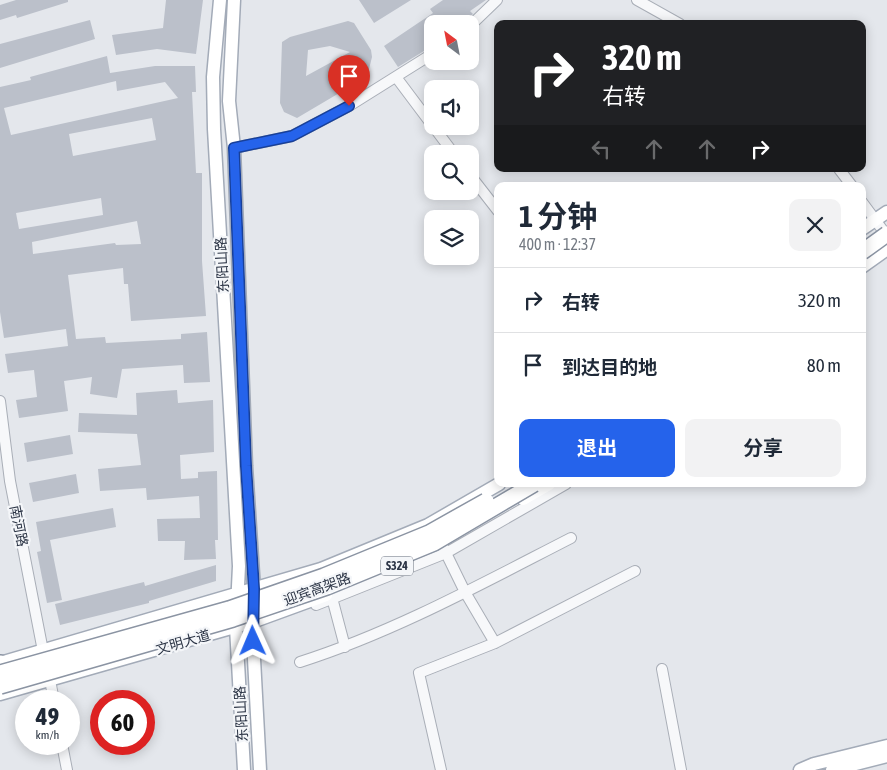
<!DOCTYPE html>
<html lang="zh">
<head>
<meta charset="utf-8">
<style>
  body { margin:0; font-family:"Asap Condensed","Noto Sans SC",sans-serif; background:#f2f2f3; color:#1f2937; height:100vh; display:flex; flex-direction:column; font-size:19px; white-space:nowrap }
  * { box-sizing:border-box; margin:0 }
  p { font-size:16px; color:#747a83 }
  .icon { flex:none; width:28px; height:28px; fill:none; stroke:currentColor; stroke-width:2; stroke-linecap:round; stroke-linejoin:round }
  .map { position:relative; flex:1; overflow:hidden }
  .sheet { position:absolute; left:494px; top:182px; width:372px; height:305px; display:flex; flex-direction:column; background:#fff; border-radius:10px; box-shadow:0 2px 12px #0003 }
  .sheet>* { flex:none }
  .guide { position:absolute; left:494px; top:20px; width:372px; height:152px; border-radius:10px; box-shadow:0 2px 12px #0003; background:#202124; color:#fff; overflow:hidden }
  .needle { width:32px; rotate:328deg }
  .buttons { position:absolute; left:424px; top:15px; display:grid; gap:10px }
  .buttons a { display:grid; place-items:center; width:55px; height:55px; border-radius:10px; background:#fff; box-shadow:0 2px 12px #0003; font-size:25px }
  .speed { position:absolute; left:15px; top:690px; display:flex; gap:10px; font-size:25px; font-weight:700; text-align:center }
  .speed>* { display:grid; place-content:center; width:65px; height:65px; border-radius:50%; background:#fff; box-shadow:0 2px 12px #0003; line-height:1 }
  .speed small { font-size:12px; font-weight:400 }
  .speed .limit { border:8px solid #d22; background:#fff; color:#111 }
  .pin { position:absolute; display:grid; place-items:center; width:42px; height:42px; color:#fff; margin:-51px -21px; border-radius:50% 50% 50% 0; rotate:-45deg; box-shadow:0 0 5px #0007 }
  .pin .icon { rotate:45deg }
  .me { position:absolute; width:55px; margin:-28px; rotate:359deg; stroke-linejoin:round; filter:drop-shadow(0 0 4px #0008) }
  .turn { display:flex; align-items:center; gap:18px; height:105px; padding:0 25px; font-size:22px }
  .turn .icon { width:65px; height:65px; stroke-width:2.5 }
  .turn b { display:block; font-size:35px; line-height:42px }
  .lanes { display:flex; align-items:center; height:48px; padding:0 25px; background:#0003; justify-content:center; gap:25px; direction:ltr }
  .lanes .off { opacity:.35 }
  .round { display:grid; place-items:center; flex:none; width:52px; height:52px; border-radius:10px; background:#f2f2f3 }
  .summary { display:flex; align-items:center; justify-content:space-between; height:85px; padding:0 25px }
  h1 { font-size:30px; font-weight:700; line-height:38px }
  .action { display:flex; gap:10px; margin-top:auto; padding:10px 25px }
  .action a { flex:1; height:58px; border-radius:10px; background:#2563eb; color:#fff; font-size:20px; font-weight:700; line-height:58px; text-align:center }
  .action a+a { background:#f2f2f3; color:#1f2937 }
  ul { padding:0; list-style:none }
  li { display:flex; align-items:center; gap:15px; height:65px; padding:0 25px; border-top:1px solid #e0e1e3 }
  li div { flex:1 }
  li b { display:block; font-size:19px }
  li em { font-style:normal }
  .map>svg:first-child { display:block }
  .building { fill:#bbc0ca; fill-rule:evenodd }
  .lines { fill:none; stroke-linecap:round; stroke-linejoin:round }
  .minor-casing { stroke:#a9aeb7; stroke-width:12 }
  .major-casing { stroke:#a3abb8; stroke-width:15 }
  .highway-casing { stroke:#8b94a3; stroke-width:18 }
  .minor { stroke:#f7f8fa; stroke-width:10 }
  .major { stroke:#fff; stroke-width:12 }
  .highway { stroke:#fff; stroke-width:15 }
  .highway-bridge-casing { stroke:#8b94a3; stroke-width:18; stroke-linecap:butt }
  .highway-bridge { stroke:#fff; stroke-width:15 }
  .route-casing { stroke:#184099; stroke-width:12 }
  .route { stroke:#2563eb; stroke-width:9 }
  .labels { text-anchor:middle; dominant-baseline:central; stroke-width:4.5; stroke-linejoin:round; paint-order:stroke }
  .shield { fill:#f4f6f9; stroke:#676e7b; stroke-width:1 }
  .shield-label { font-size:12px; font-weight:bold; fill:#2b3445 }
  .street-label { font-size:14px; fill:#2b3445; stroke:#f4f6f9 }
</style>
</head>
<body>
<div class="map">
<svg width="887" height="770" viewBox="0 0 887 770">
  <rect width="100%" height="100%" fill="#e4e7ec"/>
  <path class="building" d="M16,0H68V2L17,18L16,15L0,20V5Z
    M166,0H203L196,54L157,49L116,55L112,35L163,28Z
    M359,0H411L374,23Z
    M443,0H486L470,11L473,14L460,24H432V46L398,67L384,46L433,13L430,9Z
    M90,20L95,39L0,68V44Z
    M348,21L354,23L371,50L372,57L368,73L363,79L297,118L284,112L280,103L282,42L290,37ZM330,46L350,52L306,76L308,50Z
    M107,56L110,73L155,66H195L196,92H192L196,173H202V261L206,316L131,321L128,284H124L123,268L68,275L76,339L105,337L106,343L181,339V334L207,332L210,382L184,383L183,365L122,369L117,398L90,394L92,377L64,381L68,411L19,418L16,400L37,397L34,370L8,373L5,354L68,346L66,329L4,338L0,312V87L31,80L30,77ZM116,81L117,91L165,82L178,98L11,135L4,108ZM152,118L156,140L73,156L69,134ZM101,198L103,215L19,229L16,213ZM137,221L141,244L116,245L115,243L33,254L32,242Z
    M177,390L178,403L213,400L214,452L180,455L181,479L198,478V472L217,471L218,540H215L216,559L184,560L185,541H158L157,519L200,518L199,496L147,500L146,488L100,491L98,469L141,465L137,434L78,432L79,413L137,415L136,393Z
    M70,435L73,454L27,462L24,443Z
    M76,474L79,493L33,502L29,483Z
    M113,508L116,527L50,540L62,600L47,603L37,552L41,551L36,522Z
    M216,565V581L149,601V603L60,625L55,604L144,582L145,586Z"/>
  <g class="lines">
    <g class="minor-casing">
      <path id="minor" d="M637,0L680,24
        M470,26L497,0
        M396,77L432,125
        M433,126L454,154
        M234,148L292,136L349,106L432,54
        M839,169L852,186
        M470,175L498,211
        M862,202L887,236
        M0,401L10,481L43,651
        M443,547L465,592L495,643
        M331,594L345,647
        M316,605L446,553L566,484
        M300,662C394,632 483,583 571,538
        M662,669L681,770
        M50,680L54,701
        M62,744L67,770
        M441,770L419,673L495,643L635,571"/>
    </g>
    <g class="major-casing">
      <path id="major" d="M220,0L213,77L214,129L239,566L236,627L244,770
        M234,0L229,101L234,148L246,466L254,589L252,622L260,770
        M862,229L887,212
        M862,267L887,249
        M523,499L549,484
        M0,663L321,569L428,525L499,484
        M0,694L252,622L326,595
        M800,770L814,764L887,746
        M832,770L887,756"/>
    </g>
    <g class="highway-casing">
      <path id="highway" d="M0,663H1"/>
    </g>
    <use href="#minor" class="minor"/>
    <use href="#major" class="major"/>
    <use href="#highway" class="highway"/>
    <g class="highway-bridge-casing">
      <path id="highway-bridge" d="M862,252L887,234
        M0,673L229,609L324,576L429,533L486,501
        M0,686L233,619L327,587L434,543L534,484"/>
    </g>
    <use href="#highway-bridge" class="highway-bridge"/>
  </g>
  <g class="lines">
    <g class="route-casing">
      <path id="route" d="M253,641L254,589L246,466L234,148L292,136L349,106"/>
    </g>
    <use href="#route" class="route"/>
  </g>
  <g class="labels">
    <rect class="shield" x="381" y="556.5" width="32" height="19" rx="4"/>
    <g class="shield-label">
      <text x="397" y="566">S324</text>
    </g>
    <g class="street-label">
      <text transform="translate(222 265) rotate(-93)">东阳山路</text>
      <text transform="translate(19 526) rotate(79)">南河路</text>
      <text transform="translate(317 589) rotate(-20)">迎宾高架路</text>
      <text transform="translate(183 642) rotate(-16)">文明大道</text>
      <text transform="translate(241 714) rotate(-93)">东阳山路</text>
    </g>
  </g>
</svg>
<div class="buttons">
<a><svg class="needle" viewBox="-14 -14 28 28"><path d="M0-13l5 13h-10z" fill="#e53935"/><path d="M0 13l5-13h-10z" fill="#747a83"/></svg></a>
<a><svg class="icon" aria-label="sound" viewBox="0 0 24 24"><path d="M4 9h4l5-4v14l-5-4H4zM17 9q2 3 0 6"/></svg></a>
<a><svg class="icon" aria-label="search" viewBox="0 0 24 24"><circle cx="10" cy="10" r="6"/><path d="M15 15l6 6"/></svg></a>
<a><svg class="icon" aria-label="layers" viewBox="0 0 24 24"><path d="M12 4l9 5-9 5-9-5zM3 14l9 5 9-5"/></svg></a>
</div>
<div class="speed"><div>49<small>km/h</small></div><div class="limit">60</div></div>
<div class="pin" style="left:349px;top:106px;background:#d93025"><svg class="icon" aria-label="arrive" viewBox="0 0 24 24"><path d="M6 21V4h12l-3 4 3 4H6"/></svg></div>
<svg class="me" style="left:253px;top:641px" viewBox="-20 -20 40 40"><path d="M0-17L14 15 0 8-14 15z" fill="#2563eb" stroke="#fff" stroke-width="4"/></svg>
<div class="guide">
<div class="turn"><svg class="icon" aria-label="right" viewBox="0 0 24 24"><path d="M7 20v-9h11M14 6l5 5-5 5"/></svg><div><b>320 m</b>右转</div></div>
<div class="lanes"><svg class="icon off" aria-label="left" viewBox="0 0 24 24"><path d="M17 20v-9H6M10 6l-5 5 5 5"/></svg><svg class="icon off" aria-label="ahead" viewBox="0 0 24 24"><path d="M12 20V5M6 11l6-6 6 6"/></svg><svg class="icon off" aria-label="ahead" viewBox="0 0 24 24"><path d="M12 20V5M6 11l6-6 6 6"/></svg><svg class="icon" aria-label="right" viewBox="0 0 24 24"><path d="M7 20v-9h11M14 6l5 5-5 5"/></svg></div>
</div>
<section class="sheet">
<div class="summary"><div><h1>1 分钟</h1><p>400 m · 12:37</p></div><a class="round"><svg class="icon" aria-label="close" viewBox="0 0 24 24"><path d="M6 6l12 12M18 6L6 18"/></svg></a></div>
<ul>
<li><svg class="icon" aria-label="right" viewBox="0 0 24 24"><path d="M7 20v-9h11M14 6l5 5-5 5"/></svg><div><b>右转</b></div><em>320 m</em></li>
<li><svg class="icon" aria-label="arrive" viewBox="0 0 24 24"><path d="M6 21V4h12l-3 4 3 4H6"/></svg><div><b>到达目的地</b></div><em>80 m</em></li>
</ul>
<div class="action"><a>退出</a><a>分享</a></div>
</section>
</div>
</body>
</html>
